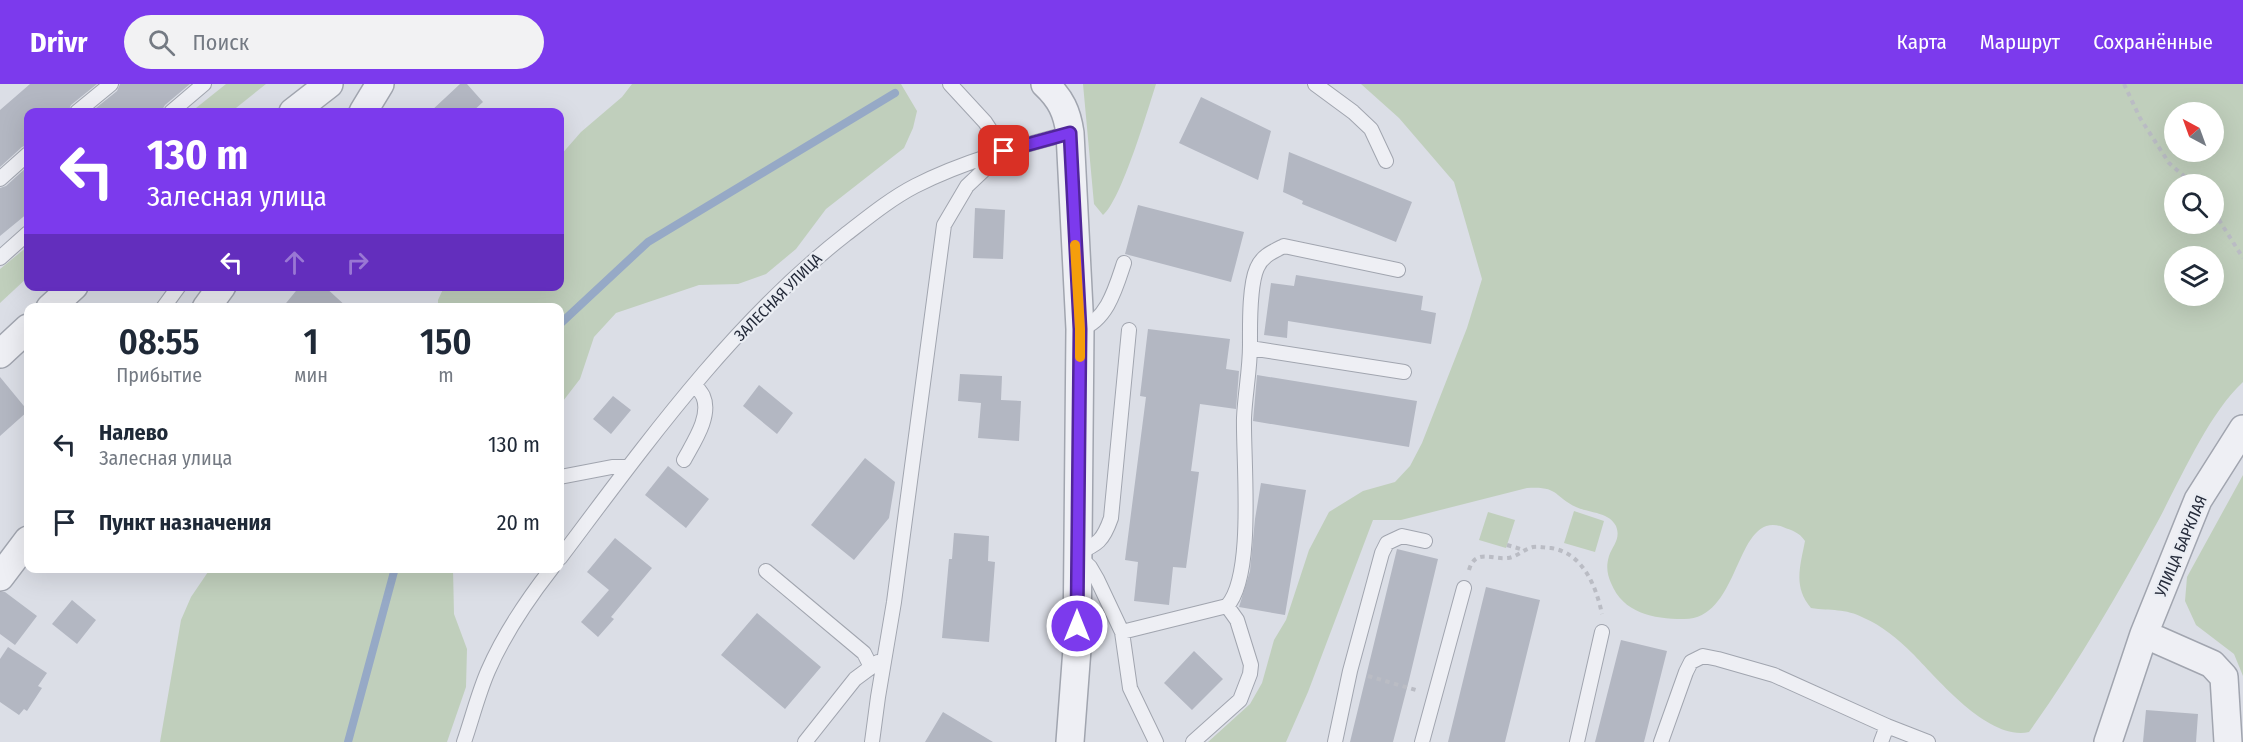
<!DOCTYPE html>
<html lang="ru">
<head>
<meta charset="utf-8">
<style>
  body { margin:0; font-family:"Fira Sans Condensed",sans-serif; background:#f2f2f3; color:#1f2937; height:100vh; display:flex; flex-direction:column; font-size:22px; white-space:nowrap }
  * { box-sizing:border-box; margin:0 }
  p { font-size:20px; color:#747a83 }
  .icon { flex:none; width:33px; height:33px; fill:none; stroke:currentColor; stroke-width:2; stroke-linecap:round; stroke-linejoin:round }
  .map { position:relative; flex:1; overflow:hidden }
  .drawer { position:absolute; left:24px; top:219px; width:540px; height:270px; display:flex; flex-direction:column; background:#fff; border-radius:12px; box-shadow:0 6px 24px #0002 }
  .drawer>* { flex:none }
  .guide { position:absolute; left:24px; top:24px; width:540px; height:183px; border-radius:12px; box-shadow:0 6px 24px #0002; background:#7c3aed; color:#fff; overflow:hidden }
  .needle { width:39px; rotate:319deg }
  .tools { position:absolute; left:2164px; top:18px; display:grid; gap:12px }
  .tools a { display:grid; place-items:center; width:60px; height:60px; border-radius:50%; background:#fff; box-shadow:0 6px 24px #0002; font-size:30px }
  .pin { position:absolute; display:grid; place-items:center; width:51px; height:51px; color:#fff; margin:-26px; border-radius:12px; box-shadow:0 3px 9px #0006 }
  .me { position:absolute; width:66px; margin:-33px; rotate:0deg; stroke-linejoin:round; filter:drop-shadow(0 0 4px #0008) }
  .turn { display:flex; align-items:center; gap:21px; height:126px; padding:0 24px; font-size:27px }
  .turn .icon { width:78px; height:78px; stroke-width:2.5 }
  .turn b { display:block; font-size:42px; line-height:51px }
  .lanes { display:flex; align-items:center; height:57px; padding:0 24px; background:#0003; justify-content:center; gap:30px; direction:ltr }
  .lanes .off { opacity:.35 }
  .eta { display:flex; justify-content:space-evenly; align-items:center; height:102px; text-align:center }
  .eta b { font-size:36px; font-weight:600; line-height:42px }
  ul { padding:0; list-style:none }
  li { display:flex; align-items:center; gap:18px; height:78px; padding:0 24px }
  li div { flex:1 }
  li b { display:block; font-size:22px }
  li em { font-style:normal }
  header { display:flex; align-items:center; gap:36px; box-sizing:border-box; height:84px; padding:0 30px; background:#7c3aed; color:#fff }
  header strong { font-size:28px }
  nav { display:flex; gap:33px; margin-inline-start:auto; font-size:21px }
  .search { width:420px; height:54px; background:#f2f2f3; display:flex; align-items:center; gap:15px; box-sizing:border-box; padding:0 21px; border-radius:33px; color:#747a83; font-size:22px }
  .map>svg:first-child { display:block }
  .green { fill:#c0cfbc; fill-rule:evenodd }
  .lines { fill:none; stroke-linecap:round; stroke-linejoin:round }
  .stream { stroke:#96a9c6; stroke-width:8 }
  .building { fill:#b3b7c2 }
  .lane-casing { stroke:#a1a5af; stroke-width:16 }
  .street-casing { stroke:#a1a5af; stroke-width:30 }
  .path { stroke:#babcc4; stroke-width:4; stroke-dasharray:4.5 4.5; stroke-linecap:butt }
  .lane { stroke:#eeeff4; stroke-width:14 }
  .street { stroke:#eeeff4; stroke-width:27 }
  .route-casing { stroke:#51269a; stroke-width:15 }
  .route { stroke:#7c3aed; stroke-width:10 }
  .slow { stroke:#f59e0b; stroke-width:10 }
  .labels { text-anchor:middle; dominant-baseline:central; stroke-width:4.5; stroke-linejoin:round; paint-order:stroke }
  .street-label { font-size:16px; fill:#262c3b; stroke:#eaedf3 }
</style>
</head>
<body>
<header>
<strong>Drivr</strong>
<div class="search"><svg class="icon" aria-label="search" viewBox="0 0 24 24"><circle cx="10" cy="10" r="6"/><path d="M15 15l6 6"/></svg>Поиск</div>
<nav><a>Карта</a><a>Маршрут</a><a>Сохранённые</a></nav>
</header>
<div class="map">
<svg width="2243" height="658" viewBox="0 0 2243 658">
  <rect width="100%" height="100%" fill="#dbdee6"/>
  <path class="green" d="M226,0H266L231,28H191Z
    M632,0H901L917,27L913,44L904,64L826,125L796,165L766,190L738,200L699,201L616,229L594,253L580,295L560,321V224L438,223V216L444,203L560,202V72L581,48L622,13Z
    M1083,0H1156C1148,25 1121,117 1103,131L1094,120Z
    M1361,0H2243V298C2209,329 2180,396 2158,437C2118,510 2077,581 2029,648C1988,657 1938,595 1912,569C1899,556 1881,541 1864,534C1845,524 1831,527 1811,524C1793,503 1800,483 1805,457C1799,448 1793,447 1783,443C1734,425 1742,537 1683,535C1653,535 1623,529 1611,499C1607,490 1606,482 1609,472C1613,461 1621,455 1616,442C1609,428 1589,429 1576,423C1553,412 1559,402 1527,404L1401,436H1373L1308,608L1286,658H1208L1250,620L1262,599L1274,556L1286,536L1309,466L1329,428L1363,407L1395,398L1410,382L1422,359L1467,244L1482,195L1454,98L1399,34ZM2214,28V68H2175V28ZM2175,100H2214V140H2175ZM2214,172V212H2175V172Z
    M28,162V193L0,219V185Z
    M2243,391V592L2234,570L2196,541L2185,517L2187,493Z
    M1574,427L1604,437L1595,468L1564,459Z
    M1488,428L1515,436L1506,464L1479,456Z
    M210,485H453L454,530L467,565L466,603L447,658H160L181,536L191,513Z"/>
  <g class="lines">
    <path class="stream" d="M560,240L648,158L895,9
      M348,658L395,484"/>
  </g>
  <path class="building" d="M30,0H97L71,21L68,28H28V61L22,63L0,83V26Z
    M120,0H190L165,21L161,28H91L117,7Z
    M460,0H467L483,18L472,28H430Z
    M1201,13L1271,47L1258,96L1179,59Z
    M1289,68L1412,118L1396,158L1302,120L1303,117L1283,108Z
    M28,82V129L0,152V104L6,102Z
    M1138,121L1244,148L1231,198L1125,170Z
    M975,124L1005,126L1003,175L973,174Z
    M1296,191L1423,212L1421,226L1436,229L1431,260L1288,237L1287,254L1264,251L1271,199L1294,202Z
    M300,202H324L348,224H282Z
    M1148,245L1230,255L1226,285L1239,287L1236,325L1200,320L1191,387L1199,388L1186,484L1173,483L1169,521L1134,517L1138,478L1125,476L1146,313L1140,312Z
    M960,290L1002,292L1001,316L1021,317L1019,357L978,354L981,319L958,317Z
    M1257,291L1417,317L1409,363L1253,337Z
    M0,293L28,327L0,352Z
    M759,301L793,329L777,350L743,322Z
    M613,312L631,326L611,350L593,335Z
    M865,374L895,398L889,434L854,476L811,441Z
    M668,382L709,415L686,444L645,411Z
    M1261,399L1306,406L1285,531L1239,523L1250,487L1255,435Z
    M954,449L989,452L988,477L995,478L989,558L942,554L949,475H952Z
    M615,454L652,484L611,533L614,535L598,553L581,538L609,506L587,488Z
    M1397,465L1438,475L1409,596L1393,658H1350Z
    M1486,503L1540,516L1505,658H1448Z
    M0,508H5L37,532L15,561L0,550Z
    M72,516L96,536L77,560L52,540Z
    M757,529L821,583L785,625L721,571Z
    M1621,556L1667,567L1644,658H1595Z
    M8,563L47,589L38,602L42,604L27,627L24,625L19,631L0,618V575Z
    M1194,567L1223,595L1192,626L1164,599Z
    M2146,626L2198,630L2196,658H2143Z
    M943,628L993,658H925Z"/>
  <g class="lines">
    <g class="lane-casing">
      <path id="lane" d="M1315,0L1353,28L1371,45L1386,77
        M77,28L111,0
        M171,28L204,0
        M0,95L28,70
        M0,174L28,149
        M163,224L179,202
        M1080,245C1107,237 1116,203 1124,179
        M1129,246L1111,434C1103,457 1098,460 1076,470L1090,483L1097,495L1122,548L1130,604L1156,658
        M1250,264L1404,288
        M684,376C693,359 712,332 703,312C701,308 697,304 695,300
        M560,393L612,383H628
        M560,474C645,361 732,239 845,151C867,134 890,115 915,102C964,77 1017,63 1070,49
        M766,487L864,569L871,583
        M1122,548L1227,522C1255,492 1243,377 1244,334C1245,310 1250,286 1250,261C1250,242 1249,202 1257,184C1262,172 1272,168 1284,162L1398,186
        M464,658C472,635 478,610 488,587C504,550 527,516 552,484
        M805,658L855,595L878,578
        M872,658L878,613L894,518L944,141L967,102L1004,67L985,38L950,0
        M1193,658L1240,616L1250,590L1251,581L1237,536L1227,522
        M1335,658L1350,587L1382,469L1387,459L1402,452L1425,457
        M1422,658L1464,504
        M1577,658L1602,548
        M1661,658L1686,588L1691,578L1703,572L1718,575L1774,591L1887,642
        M1881,658L1887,642L1928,658"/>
    </g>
    <g class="street-casing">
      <path id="street" d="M1045,0C1061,15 1067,28 1070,49L1080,245L1077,565L1070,658
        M293,28L329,0
        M363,28L380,0
        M50,224L74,202
        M206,224L222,202
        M0,270L28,244
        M0,493L28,456
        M2144,550L2212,580L2224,593L2228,658
        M2108,658L2144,550L2198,416L2243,345"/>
    </g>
    <path class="path" d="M2124,0L2140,34L2169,79L2193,100
      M2214,128L2243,174
      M1507,461L1524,466
      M1469,486C1475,464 1493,476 1508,474C1517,473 1524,465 1533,463C1539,462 1545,464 1551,464C1583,469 1596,502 1602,530
      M1368,592L1416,606"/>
    <use href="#lane" class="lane"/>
    <use href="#street" class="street"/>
  </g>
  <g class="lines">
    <g class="route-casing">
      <path id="route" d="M1004,67L1070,49L1080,245L1077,542"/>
    </g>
    <use href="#route" class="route"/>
    <path class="slow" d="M1075,161L1080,245V273"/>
  </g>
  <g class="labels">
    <g class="street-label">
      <text transform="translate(778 213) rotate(-45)">ЗАЛЕСНАЯ УЛИЦА</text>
      <text transform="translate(2181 462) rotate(-67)">УЛИЦА БАРКЛАЯ</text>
    </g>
  </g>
</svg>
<div class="tools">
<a><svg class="needle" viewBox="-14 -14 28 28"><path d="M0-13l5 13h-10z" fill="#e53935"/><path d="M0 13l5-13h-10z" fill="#747a83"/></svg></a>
<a><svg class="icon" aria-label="search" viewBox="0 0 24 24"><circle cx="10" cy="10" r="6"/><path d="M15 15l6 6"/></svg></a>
<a><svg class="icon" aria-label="layers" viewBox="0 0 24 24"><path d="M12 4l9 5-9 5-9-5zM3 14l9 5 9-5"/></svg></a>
</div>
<div class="pin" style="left:1004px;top:67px;background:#d93025"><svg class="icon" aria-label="arrive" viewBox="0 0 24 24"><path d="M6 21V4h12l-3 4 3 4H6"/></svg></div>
<svg class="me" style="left:1077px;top:542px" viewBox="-20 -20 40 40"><circle r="17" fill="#7c3aed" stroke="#fff" stroke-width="3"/><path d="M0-11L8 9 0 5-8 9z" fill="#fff"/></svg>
<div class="guide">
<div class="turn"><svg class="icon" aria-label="left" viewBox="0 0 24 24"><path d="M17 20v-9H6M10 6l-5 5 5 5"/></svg><div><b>130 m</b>Залесная улица</div></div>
<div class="lanes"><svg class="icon" aria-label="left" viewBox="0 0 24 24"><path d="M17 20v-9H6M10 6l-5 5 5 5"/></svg><svg class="icon off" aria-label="ahead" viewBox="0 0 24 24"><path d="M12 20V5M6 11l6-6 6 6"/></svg><svg class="icon off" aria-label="right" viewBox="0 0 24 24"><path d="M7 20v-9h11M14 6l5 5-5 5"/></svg></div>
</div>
<section class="drawer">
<div class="eta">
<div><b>08:55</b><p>Прибытие</p></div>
<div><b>1</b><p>мин</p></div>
<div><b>150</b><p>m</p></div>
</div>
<ul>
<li><svg class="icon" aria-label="left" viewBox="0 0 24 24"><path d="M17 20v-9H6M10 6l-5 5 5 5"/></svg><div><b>Налево</b><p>Залесная улица</p></div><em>130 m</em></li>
<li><svg class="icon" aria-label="arrive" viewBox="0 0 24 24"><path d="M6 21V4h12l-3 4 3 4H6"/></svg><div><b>Пункт назначения</b></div><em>20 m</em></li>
</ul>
</section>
</div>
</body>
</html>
